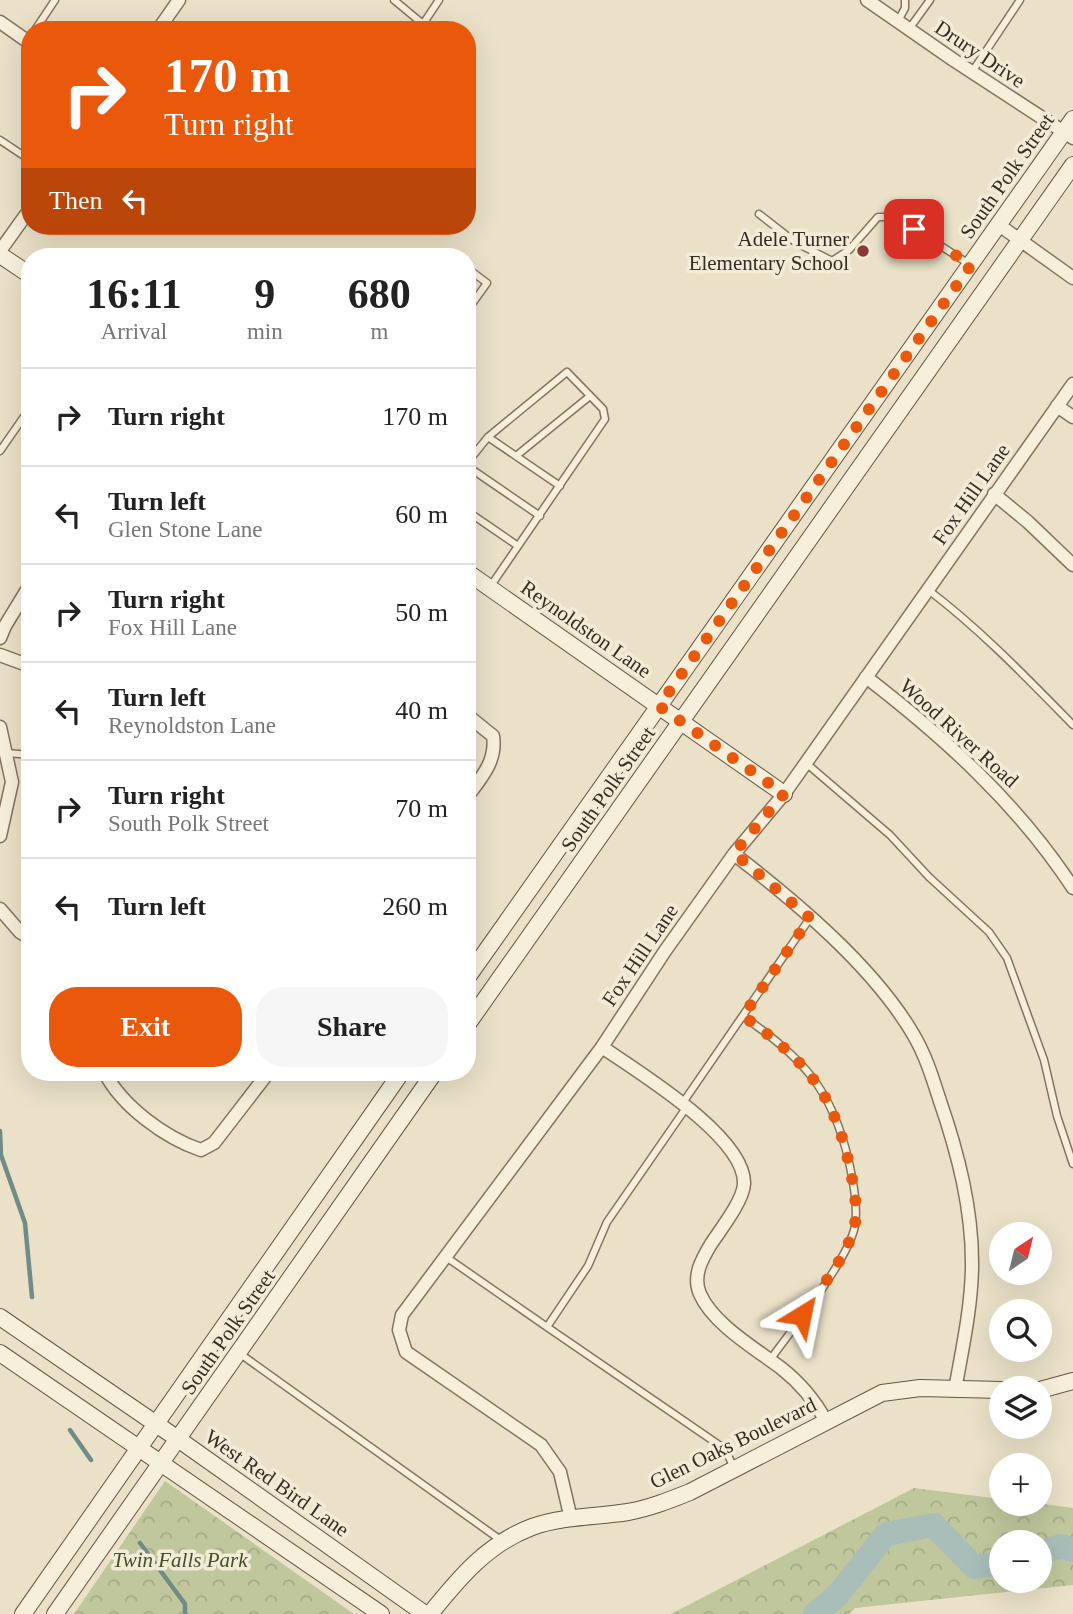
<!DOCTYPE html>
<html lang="en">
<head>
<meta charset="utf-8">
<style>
  body { margin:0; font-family:"Times New Roman",serif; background:#f6f6f6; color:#222; height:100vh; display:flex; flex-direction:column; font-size:26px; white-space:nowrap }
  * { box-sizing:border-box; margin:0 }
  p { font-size:23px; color:#767676 }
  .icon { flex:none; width:38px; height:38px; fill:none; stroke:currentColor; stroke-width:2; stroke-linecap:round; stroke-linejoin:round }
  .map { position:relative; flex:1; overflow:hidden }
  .side { position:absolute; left:21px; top:248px; width:455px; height:833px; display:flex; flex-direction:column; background:#fff; border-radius:28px; box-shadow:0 7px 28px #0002 }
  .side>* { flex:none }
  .banner { position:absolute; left:21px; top:21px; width:455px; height:214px; border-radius:28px; box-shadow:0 7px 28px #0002; background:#ea580c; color:#fff; overflow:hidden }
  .needle { width:46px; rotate:35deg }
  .buttons { position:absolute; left:989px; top:1222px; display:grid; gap:14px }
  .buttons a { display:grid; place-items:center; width:63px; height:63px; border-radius:50%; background:#fff; box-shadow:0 7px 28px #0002; font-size:35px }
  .pin { position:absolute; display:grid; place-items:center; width:60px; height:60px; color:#fff; margin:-30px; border-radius:14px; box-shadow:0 4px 10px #0006 }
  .me { position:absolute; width:77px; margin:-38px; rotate:35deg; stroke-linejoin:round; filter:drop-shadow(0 0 5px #0008) }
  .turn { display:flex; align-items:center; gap:24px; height:147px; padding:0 28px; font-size:32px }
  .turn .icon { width:91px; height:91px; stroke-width:2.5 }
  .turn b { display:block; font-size:49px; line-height:60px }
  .then { display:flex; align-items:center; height:66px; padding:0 28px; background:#0003; gap:14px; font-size:26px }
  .eta { display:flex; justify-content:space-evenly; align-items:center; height:119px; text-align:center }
  .eta b { font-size:42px; font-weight:800; line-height:49px }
  .action { display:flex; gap:14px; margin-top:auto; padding:14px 28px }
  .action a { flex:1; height:80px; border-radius:28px; background:#ea580c; color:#fff; font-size:28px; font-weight:800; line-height:80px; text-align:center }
  .action a+a { background:#f6f6f6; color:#222 }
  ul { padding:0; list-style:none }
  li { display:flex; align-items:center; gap:21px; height:98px; padding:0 28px; border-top:2px solid #e0e0e0 }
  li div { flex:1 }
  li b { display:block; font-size:26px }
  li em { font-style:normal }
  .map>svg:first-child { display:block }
  .forest { fill:url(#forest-crowns); fill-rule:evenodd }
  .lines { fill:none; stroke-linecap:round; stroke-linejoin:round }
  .stream { stroke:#708c86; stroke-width:4.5 }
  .river { stroke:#a9beb9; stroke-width:24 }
  .lane-casing { stroke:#84745f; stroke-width:9 }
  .street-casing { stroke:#84745f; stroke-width:15 }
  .secondary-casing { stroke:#665642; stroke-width:18 }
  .lane { stroke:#f5efdb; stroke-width:6 }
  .street { stroke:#f5efdb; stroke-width:12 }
  .secondary { stroke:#f5efdb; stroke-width:16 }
  .route { stroke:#ea580c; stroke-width:12; stroke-dasharray:0 21.6 }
  .poi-dot { fill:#8c3936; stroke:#f2ebd7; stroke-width:2.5 }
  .labels { text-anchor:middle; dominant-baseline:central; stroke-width:7; stroke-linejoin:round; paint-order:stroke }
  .street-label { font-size:21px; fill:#362c21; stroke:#f2ebd7 }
  .poi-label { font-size:21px; fill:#362c21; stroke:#f2ebd7; text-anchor:end }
  .park-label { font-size:21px; font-style:italic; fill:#45502a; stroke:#f2ebd7 }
</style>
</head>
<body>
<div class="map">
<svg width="1073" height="1614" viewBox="0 0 1073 1614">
  <defs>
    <pattern id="forest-crowns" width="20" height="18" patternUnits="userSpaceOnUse" patternTransform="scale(1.75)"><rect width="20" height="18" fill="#c0c79d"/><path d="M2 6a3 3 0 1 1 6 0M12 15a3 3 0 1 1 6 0" fill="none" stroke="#a6ab87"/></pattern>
  </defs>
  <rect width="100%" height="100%" fill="#eae1c8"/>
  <path class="forest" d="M165,1481L354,1614H74Z
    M914,1488L1001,1499V1503H1036L1073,1508V1585L855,1608L849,1614H671ZM1001,1542H1040V1580H1001Z"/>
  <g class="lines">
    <path class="stream" d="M0,1131L1,1155L25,1223L32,1297
      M70,1430L91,1460
      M140,1543L185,1604V1614"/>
    <path class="river" d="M1040,1553L1061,1546L1073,1550
      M815,1614L837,1596L886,1534L934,1525L974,1567L1001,1563"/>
    <g class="lane-casing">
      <path id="lane" d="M394,0L423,24L439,0
        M898,21L905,8V0
        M909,29L930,0
        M35,30L55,0
        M972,72L1020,0
        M0,140L30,160
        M759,214L795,242L832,261L849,250L878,217H896L969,264
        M445,257L447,254L452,257
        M467,268L487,283L467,311
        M488,437L560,486
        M0,451L30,408
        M516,456L590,396
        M467,463L488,437L567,372L603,409L605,419L490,587
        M467,466L540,516
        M467,511L518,546
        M927,589C980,629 1027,678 1073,725
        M7,753L30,755
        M806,763L890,835L929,877L989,932L1007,958L1044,1060L1057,1116L1073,1164
        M743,1016C803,1059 832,1088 849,1162C853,1181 858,1206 855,1226C848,1261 792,1329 770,1360
        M682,1104L810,918
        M686,1108L607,1222L588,1266L547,1327L725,1449L734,1468
        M446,1257L547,1327
        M239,1353L502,1541"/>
    </g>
    <g class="street-casing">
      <path id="street" d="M867,0L955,61L1073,138
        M0,22L30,43
        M158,30L179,0
        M999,225L1073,278
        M0,251L30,209
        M1057,406L1073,417
        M994,494L1028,522L1073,565
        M0,638L5,626L30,585
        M0,655L30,666
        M866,677C945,738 1018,804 1073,888
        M467,715L493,736C497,761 481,778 467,797
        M0,727L12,782L0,836
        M734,854C796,902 873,966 913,1034C925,1054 932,1076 939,1098C958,1153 973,1210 972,1269C971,1310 962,1350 955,1390
        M0,909L20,932L30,938
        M602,1047C638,1072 746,1137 744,1184C743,1201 721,1229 711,1244C702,1259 692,1276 700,1294C713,1324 756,1349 781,1368C799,1382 815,1401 826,1421
        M105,1073C122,1106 165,1138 201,1150L214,1143L268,1073
        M571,1519L560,1472L541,1445L406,1352L399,1330L402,1315L602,1047L665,951L734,854L784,794L1073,384"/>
    </g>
    <g class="secondary-casing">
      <path id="secondary" d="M0,255L30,275
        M467,572L784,794
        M467,978L1073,119
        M467,1025L1073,165
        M0,1317L178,1439L425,1614
        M0,1353L381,1614
        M1040,1390L1073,1381
        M23,1614L401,1073
        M55,1614L434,1073
        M430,1614C459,1578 487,1544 532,1527C562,1516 597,1517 628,1512C650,1508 670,1500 690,1492L882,1393L920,1388L1001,1390"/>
    </g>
    <use href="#lane" class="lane"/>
    <use href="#street" class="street"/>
    <use href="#secondary" class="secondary"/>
  </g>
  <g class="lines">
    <path class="route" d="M802,1315C820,1288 845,1260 854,1228C859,1209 853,1183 849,1164C832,1089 804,1060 743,1016L810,918L734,853L784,794L659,706L971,265L914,229"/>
  </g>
  <circle class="poi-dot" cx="863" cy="251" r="7"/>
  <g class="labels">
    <g class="street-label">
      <text transform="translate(980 54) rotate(34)">Drury Drive</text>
      <text transform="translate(1007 176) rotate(-55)">South Polk Street</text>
      <text transform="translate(971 494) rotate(-55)">Fox Hill Lane</text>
      <text transform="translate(586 629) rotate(35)">Reynoldston Lane</text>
      <text transform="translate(959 733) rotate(42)">Wood River Road</text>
      <text transform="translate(608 789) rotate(-55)">South Polk Street</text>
      <text transform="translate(640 955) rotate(-56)">Fox Hill Lane</text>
      <text transform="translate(228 1332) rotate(-55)">South Polk Street</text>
      <text transform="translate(733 1443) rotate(-26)">Glen Oaks Boulevard</text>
      <text transform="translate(277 1483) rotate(35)">West Red Bird Lane</text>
    </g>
    <g class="poi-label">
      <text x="849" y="239">Adele Turner<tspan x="849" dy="24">Elementary School</tspan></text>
    </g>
    <g class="park-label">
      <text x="180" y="1560">Twin Falls Park</text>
    </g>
  </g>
</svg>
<div class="buttons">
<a><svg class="needle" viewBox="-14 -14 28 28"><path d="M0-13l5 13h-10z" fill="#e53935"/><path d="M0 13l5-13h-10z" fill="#767676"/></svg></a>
<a><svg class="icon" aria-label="search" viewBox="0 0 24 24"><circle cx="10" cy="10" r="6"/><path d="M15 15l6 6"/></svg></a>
<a><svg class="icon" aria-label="layers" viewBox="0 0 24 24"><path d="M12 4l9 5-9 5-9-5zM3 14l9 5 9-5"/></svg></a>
<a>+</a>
<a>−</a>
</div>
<div class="pin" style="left:914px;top:229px;background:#d93025"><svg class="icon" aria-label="arrive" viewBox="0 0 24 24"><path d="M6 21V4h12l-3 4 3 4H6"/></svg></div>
<svg class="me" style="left:802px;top:1315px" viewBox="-20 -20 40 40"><path d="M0-17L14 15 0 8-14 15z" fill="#ea580c" stroke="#fff" stroke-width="4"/></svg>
<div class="banner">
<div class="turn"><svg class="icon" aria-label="right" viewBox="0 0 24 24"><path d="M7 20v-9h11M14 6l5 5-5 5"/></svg><div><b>170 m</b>Turn right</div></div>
<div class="then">Then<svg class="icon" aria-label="left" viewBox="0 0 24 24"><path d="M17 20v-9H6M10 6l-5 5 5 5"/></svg></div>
</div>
<section class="side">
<div class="eta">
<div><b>16:11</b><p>Arrival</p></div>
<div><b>9</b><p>min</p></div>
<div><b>680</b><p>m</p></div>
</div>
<ul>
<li><svg class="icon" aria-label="right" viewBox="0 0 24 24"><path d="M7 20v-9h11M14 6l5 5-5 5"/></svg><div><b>Turn right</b></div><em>170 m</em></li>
<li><svg class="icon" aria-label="left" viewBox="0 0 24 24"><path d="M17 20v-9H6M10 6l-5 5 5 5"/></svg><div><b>Turn left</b><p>Glen Stone Lane</p></div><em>60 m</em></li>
<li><svg class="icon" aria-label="right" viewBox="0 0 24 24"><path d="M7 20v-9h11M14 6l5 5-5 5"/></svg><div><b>Turn right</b><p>Fox Hill Lane</p></div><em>50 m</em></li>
<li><svg class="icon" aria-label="left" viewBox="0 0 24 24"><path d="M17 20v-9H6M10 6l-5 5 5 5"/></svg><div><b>Turn left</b><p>Reynoldston Lane</p></div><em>40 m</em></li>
<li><svg class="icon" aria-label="right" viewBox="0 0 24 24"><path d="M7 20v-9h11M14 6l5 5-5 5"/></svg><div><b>Turn right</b><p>South Polk Street</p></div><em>70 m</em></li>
<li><svg class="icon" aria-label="left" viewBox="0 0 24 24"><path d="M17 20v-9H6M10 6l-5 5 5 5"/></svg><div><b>Turn left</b></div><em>260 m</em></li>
</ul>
<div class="action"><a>Exit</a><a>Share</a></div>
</section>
</div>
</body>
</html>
